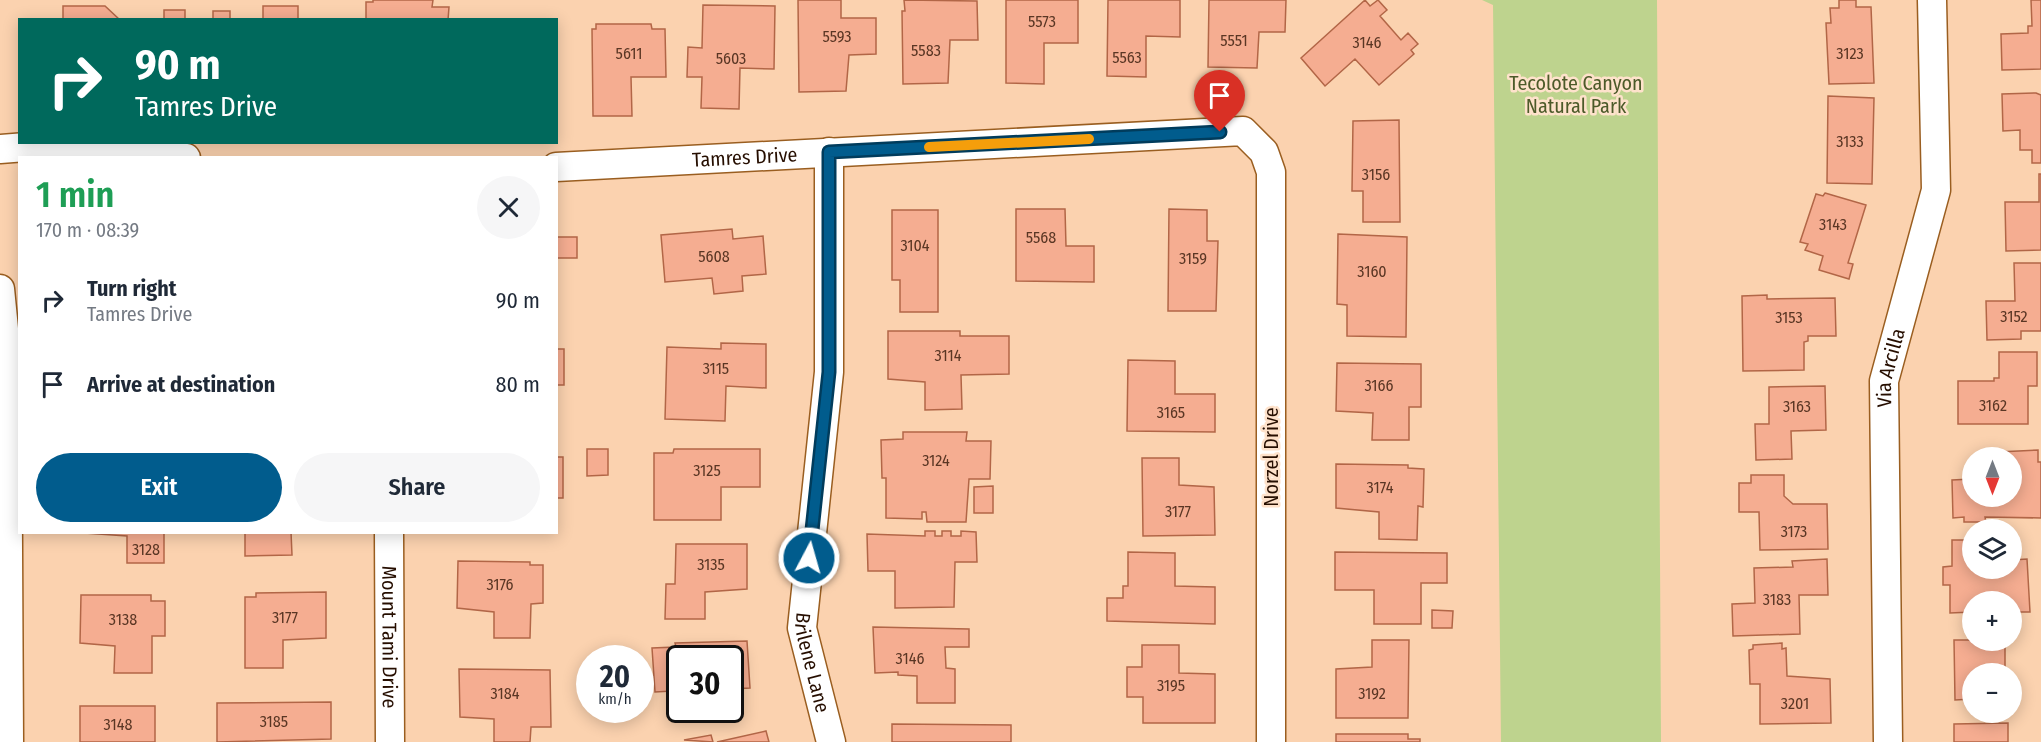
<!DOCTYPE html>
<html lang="en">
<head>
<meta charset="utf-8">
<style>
  body { margin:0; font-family:"Fira Sans Condensed",sans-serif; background:#f6f6f7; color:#1f2937; height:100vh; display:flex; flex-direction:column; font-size:22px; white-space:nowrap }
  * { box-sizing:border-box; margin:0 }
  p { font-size:20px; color:#747a83 }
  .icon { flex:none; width:33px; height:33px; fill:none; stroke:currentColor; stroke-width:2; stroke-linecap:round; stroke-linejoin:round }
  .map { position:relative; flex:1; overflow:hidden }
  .details { position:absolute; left:18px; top:156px; width:540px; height:378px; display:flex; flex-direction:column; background:#fff; border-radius:0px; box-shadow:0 3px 15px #0003 }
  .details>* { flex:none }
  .top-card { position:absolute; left:18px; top:18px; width:540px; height:126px; border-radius:0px; box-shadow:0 3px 15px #0003; background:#00695c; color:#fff; overflow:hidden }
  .needle { width:39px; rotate:180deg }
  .buttons { position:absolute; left:1962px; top:447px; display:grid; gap:12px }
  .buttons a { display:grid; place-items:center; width:60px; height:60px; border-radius:50%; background:#fff; box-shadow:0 3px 15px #0003; font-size:30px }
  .speed { position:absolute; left:576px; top:645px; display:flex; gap:12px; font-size:30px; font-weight:700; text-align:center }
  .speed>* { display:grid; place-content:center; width:78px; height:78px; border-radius:50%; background:#fff; box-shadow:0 3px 15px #0003; line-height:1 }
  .speed small { font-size:15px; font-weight:400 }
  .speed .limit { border:3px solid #111; border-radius:9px; background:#fff; color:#111 }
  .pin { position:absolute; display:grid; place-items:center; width:51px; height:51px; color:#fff; margin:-62px -26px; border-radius:50% 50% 50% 0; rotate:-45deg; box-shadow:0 0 6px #0007 }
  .pin .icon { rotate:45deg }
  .me { position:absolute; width:66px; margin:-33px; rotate:6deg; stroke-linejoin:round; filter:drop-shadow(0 0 4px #0008) }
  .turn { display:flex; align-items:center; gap:21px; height:126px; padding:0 18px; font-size:27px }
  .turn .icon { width:78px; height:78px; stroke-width:2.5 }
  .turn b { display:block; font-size:42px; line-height:51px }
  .round { display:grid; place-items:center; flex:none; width:63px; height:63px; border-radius:32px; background:#f6f6f7 }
  .head { display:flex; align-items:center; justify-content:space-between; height:102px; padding:0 18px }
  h1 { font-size:36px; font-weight:600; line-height:45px; color:#1e9e55 }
  .button { display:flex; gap:12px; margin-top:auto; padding:12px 18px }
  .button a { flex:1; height:69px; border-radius:36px; background:#015c8d; color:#fff; font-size:24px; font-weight:600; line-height:69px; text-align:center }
  .button a+a { background:#f6f6f7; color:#1f2937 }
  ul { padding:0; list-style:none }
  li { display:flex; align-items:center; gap:18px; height:84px; padding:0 18px }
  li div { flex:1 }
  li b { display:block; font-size:22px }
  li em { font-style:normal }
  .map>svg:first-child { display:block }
  .green { fill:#bed38e }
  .building { fill:#f5ad91; stroke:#b26647; stroke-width:1.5 }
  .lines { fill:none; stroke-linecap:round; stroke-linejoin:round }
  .street-casing { stroke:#9a5e20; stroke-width:31 }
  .street { stroke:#fff; stroke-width:28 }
  .route-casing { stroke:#013c5c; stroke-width:15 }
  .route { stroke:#015c8d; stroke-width:10 }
  .slow { stroke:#f59e0b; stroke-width:10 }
  .labels { text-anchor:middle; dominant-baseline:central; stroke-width:5; stroke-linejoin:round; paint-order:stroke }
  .number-label { font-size:16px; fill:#5a3624 }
  .park-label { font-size:20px; fill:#4c5a29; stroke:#fee2cb }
  .street-label { font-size:20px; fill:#260e00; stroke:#fee2cb }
</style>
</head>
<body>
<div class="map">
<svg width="2041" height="742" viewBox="0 0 2041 742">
  <rect width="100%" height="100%" fill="#fbd2af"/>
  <path class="green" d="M1482,0H1657L1661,742H1501L1493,5Z"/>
  <path class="building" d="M373,0H433L432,7H449L448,20H366V2H373Z
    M798,0H841V18H876V54L849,55L846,91L799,92Z
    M904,0L977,1L978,40H950L948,83L903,84L902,11H905Z
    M1006,0H1078V43H1044V84L1006,83Z
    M1108,0H1180V37L1146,36V77L1107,76Z
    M1209,0H1286L1285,32H1259L1257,68L1208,67Z
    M1365,0L1370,6L1378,0L1387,10L1380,16L1401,40L1408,33L1418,44L1411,50L1414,54L1379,85L1355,59L1325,86L1301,58Z
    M1839,0H1856V7H1871L1874,83L1829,84L1826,23H1831L1830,8H1839Z
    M2031,0H2041V69L2002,70L2001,34L2028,33V26H2032Z
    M703,5L775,6L774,69L740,68L739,109L701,108L702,77H687L688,47L702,48Z
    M63,6H105L120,20H63Z
    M263,6H298V20H263Z
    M164,10H185V20H164Z
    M213,11H230V20H213Z
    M596,24H651L652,29H665L666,77H631L632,116H593L592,29H596Z
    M2036,93L2041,95V163H2032V150H2020V130L2003,131L2002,94Z
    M1828,96L1874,98L1872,184L1827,183Z
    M1399,120L1400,222H1363V191H1352L1353,121Z
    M2039,174H2041V250L2006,251L2005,202H2039Z
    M1825,193L1866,205L1848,263L1853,264L1849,279L1819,270L1823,256L1805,250L1808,244L1800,242L1816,194L1823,196Z
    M1016,209H1065L1066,246H1094V282L1016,281Z
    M1169,209L1207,210V241H1218L1216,311H1168Z
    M892,210H938V312H900V280H892Z
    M732,229L733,239L763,236L766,274L742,276L743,291L714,294L712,278L665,282L661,235Z
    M1338,234L1407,237L1406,337L1347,336V305L1337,304Z
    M556,237H577V258H556Z
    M2014,263H2041V331H2021V339L1987,340L1986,301H2015Z
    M1767,295V299L1835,298L1836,336H1808V341L1804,342V370L1743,371L1742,296Z
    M888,331H960V336H1009V374L961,375L962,409L925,410V382L888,379Z
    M721,343L766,344V388L726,386L725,421L665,419L667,347L721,349Z
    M556,349H564V385H556Z
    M1999,352H2037V386H2028V424H1958V381H1994V378H1999Z
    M1128,360L1175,361V394H1215V432L1127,431Z
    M1337,363L1421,364V407H1409V440H1372L1373,413L1336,411Z
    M1825,386L1826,430L1791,431L1792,459L1756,460L1755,424H1769V387Z
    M903,432H967L966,441H991L990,479H969L966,522H927L926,512H922V519L886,518V478H882L881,440L903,439Z
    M587,449H608V475L587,476Z
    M674,449H760V487H721V520H654V453H673Z
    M2038,450V462H2041V518L1985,517L1986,522H1964V517L1953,518L1952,480L1972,479V496H2012V458H1998V452Z
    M556,457H563V498H556Z
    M1142,458H1179V485L1214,487L1215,535L1143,536Z
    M1336,464L1408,465V468L1424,469L1423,507L1418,506L1417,540L1379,539V512L1336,508Z
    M1751,475H1784V496L1793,504H1827L1828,549L1760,550L1759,512H1739V483H1751Z
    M993,486V513H974V487Z
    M925,531H935V536H942V531H951V536H961V531L976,532L977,562H955L954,607L895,608V571H868L867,534L925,536Z
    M164,532V563H127V536L84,533Z
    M245,532H291L292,555L245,556Z
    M1952,540H1972V568H2012V560L2027,559L2030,612H2012V602H1972V612L1950,613V585H1943V567L1952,566Z
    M676,544H747V589L705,592V619H665L666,584H675Z
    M1128,552L1175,553V586L1215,587V624L1107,621V598H1123V586H1128Z
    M1335,552L1447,553V583H1421V624H1374V590H1335Z
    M1827,559L1828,595H1799L1800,634L1733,636L1732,604L1755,603L1754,568L1793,567L1792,561Z
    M458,561L530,562V565H543V603L531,604L530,638H494V612L457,608Z
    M326,592V638L283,640V668H245V597H256V593Z
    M81,595H151V601H165V636H152V673H114L115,646L80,643Z
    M1432,610L1453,611L1452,628H1432Z
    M873,627L969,629V647H945L946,668L955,669V703H917V676L898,675V672L875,673Z
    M1372,640H1409L1408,718H1336V669L1372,667Z
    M1954,640H2005V674H1972V699L1955,700Z
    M747,641L750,688L731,689L730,691V658H680V710H715V719L679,721L678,701H673L672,691L655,692L652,648L676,647L675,643Z
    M1782,643V649L1786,648L1787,676L1830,679L1831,723L1760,724V684H1750L1749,650L1753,649V645Z
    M1142,645H1179V673L1215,674V723H1143V697H1127V667H1142Z
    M459,669L550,670L551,727H531L530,742H494V719L460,717Z
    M331,702V739L217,742V703Z
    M80,706H155V742H80Z
    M2008,723V742H1954V724Z
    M892,724L1011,725V742H892Z
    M766,731L769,742H717Z
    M1336,734H1408V739H1420V742H1336Z
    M711,735L713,742L684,740Z"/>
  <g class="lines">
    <g class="street-casing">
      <g id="street">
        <path d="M0,149L51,145L186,158"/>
        <path id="s1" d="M829,152V372L802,628L831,742"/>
        <path id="s2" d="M556,167L1243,131L1264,152L1271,172V742"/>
        <path d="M0,289L7,359L9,742"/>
        <path id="s3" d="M389,532L390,742"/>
        <path id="s4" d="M1888,742L1884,381L1936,190L1932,0"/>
      </g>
    </g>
    <use href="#street" class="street"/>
  </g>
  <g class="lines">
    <g class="route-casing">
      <path id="route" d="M809,558L829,372V152L1220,132"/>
    </g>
    <use href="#route" class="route"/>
    <path class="slow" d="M929,147L1089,139"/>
  </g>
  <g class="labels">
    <g class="number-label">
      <text x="1042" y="21">5573</text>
      <text x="837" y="36">5593</text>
      <text x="1234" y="40">5551</text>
      <text x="1367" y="42">3146</text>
      <text x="926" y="50">5583</text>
      <text x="629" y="53">5611</text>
      <text x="1850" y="53">3123</text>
      <text x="1127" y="57">5563</text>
      <text x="731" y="58">5603</text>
      <text x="1850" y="141">3133</text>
      <text x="1376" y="174">3156</text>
      <text x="1833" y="224">3143</text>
      <text x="1041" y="237">5568</text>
      <text x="915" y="245">3104</text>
      <text x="714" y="256">5608</text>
      <text x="1193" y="258">3159</text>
      <text x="1372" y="271">3160</text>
      <text x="2014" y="316">3152</text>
      <text x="1789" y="317">3153</text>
      <text x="948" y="355">3114</text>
      <text x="716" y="368">3115</text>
      <text x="1379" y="385">3166</text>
      <text x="1993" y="405">3162</text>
      <text x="1797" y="406">3163</text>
      <text x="1171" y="412">3165</text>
      <text x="936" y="460">3124</text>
      <text x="707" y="470">3125</text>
      <text x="1380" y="487">3174</text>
      <text x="1178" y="511">3177</text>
      <text x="1794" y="531">3173</text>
      <text x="146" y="549">3128</text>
      <text x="711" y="564">3135</text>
      <text x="500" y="584">3176</text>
      <text x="1777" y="599">3183</text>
      <text x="285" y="617">3177</text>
      <text x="123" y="619">3138</text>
      <text x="910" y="658">3146</text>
      <text x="1171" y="685">3195</text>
      <text x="505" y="693">3184</text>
      <text x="1372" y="693">3192</text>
      <text x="1795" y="703">3201</text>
      <text x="274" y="721">3185</text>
      <text x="118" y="724">3148</text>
    </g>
    <g class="park-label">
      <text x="1576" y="83">Tecolote Canyon<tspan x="1576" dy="23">Natural Park</tspan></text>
    </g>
    <g class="street-label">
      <text stroke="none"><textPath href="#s2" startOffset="189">Tamres Drive</textPath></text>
      <text stroke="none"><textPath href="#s4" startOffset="375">Via Arcilla</textPath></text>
      <text transform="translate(1271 457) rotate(-90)">Norzel Drive</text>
      <text stroke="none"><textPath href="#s3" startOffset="105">Mount Tami Drive</textPath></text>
      <text stroke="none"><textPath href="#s1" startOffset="513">Brilene Lane</textPath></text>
    </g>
  </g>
</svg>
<div class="buttons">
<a><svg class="needle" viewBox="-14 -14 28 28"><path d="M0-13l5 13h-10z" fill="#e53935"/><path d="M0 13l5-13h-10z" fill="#747a83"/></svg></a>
<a><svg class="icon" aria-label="layers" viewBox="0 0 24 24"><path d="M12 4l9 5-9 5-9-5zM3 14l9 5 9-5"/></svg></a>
<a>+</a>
<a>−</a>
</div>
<div class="speed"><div>20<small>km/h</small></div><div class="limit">30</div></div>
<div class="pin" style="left:1220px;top:132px;background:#d93025"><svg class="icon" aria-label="arrive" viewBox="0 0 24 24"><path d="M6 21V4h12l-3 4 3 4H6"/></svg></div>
<svg class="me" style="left:809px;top:558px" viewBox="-20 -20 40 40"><circle r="17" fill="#015c8d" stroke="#fff" stroke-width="3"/><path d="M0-11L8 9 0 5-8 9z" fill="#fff"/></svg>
<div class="top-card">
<div class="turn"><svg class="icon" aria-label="right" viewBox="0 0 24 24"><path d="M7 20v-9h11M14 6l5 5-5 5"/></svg><div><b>90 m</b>Tamres Drive</div></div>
</div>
<section class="details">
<div class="head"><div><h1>1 min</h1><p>170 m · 08:39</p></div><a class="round"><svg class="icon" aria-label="close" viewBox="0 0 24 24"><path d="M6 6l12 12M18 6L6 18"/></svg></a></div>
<ul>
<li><svg class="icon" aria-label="right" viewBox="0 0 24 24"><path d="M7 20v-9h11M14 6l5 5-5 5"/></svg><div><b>Turn right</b><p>Tamres Drive</p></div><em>90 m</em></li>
<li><svg class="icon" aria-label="arrive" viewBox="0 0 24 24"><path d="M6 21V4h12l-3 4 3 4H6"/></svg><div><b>Arrive at destination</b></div><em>80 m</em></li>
</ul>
<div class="button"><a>Exit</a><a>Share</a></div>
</section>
</div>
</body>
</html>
